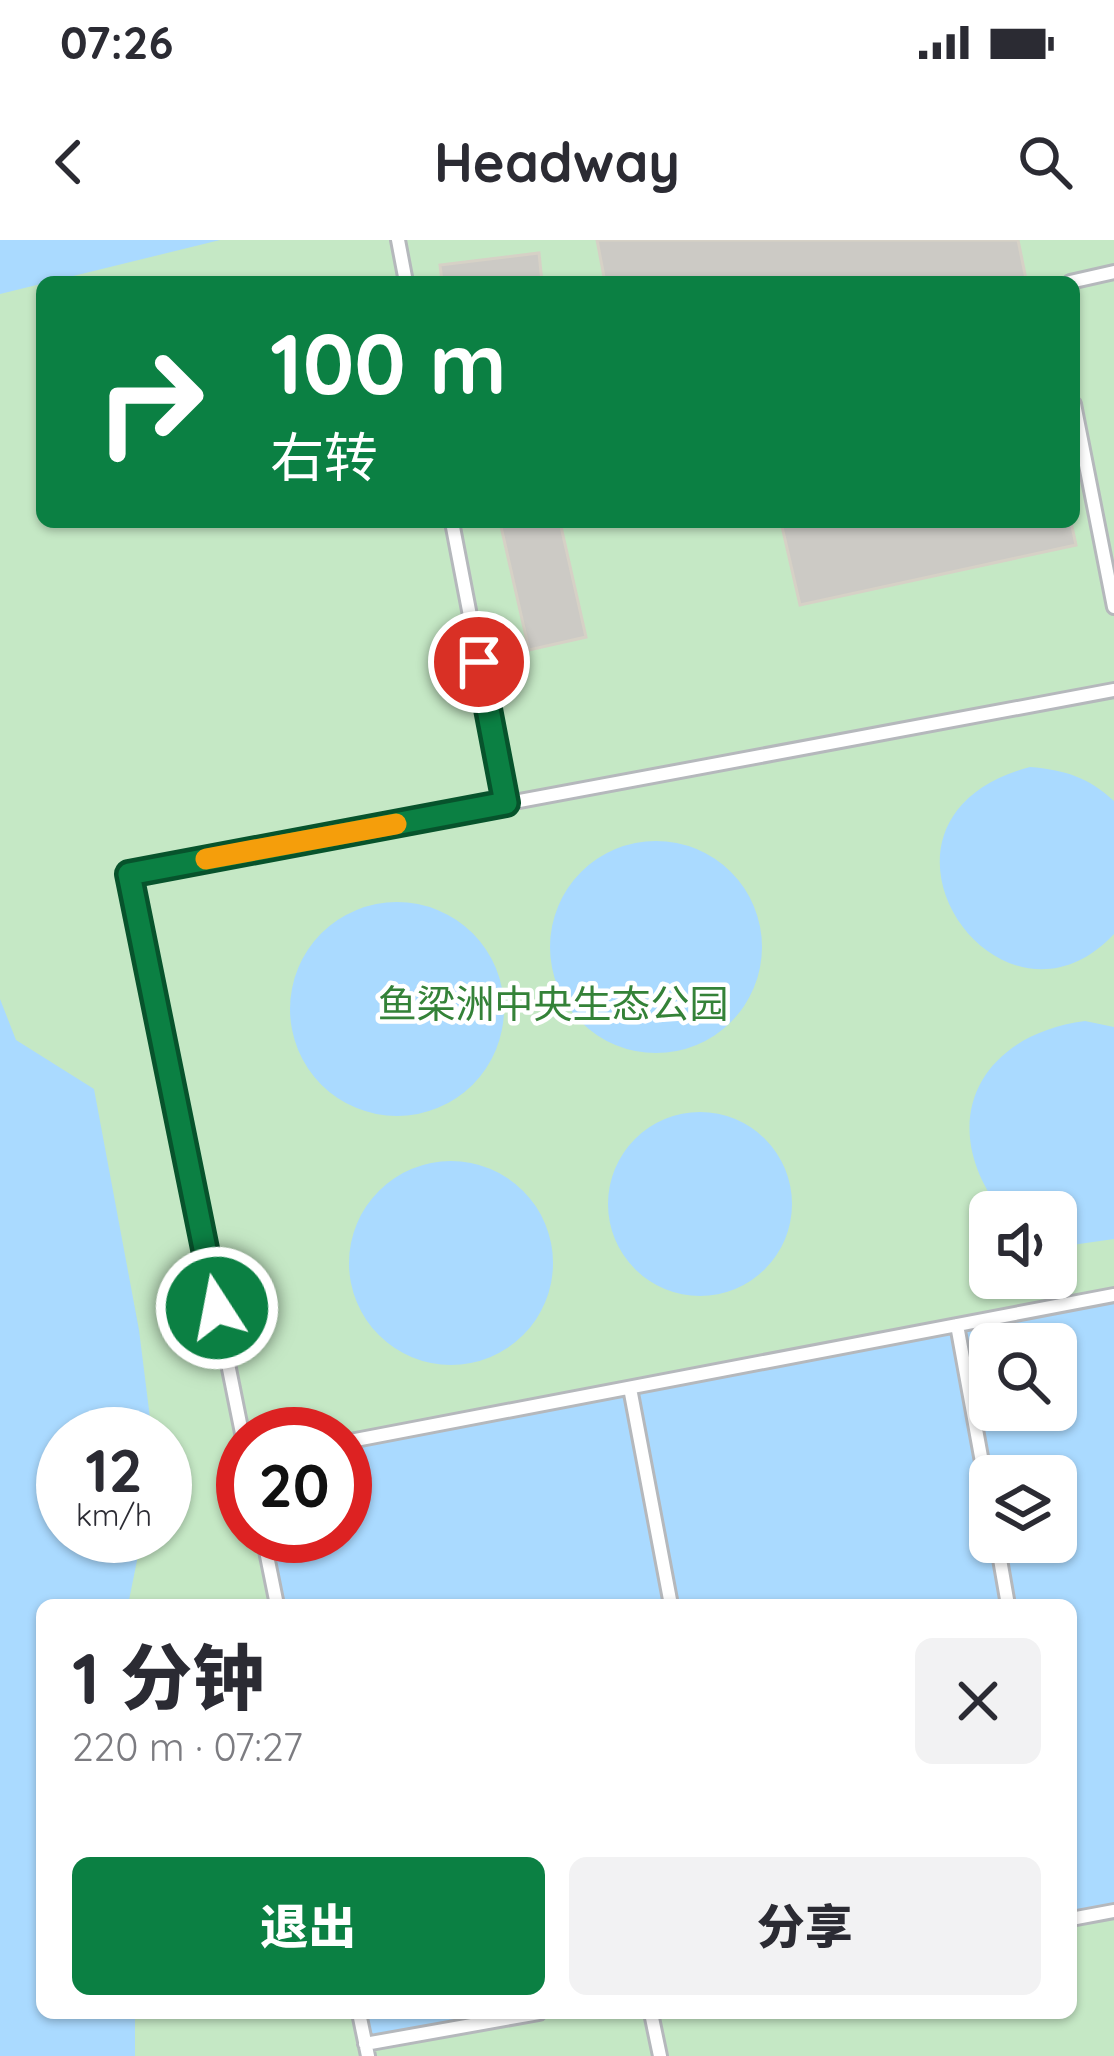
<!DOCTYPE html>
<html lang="zh">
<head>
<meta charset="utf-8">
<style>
  body { margin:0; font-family:Quicksand,"Noto Sans SC",sans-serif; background:#f2f2f3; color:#2b2b33; height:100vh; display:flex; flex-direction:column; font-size:45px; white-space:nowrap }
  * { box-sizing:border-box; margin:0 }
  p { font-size:39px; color:#7c7c81 }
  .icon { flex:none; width:66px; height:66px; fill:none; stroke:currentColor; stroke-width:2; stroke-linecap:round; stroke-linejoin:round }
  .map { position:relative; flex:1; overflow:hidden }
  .details { position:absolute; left:36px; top:1359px; width:1041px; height:420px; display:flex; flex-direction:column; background:#fff; border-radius:18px; box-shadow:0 3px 9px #0004 }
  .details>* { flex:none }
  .hud { position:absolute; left:36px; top:36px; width:1044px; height:252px; border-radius:18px; box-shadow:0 3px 9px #0004; background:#0b8043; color:#fff; overflow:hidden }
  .controls { position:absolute; left:969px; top:951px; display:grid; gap:24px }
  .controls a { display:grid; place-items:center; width:108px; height:108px; border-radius:18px; background:#fff; box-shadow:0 3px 9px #0004; font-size:60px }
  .speed { position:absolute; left:36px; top:1167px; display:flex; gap:24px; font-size:60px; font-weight:700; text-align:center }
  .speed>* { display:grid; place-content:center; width:156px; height:156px; border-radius:50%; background:#fff; box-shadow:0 3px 9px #0004; line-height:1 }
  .speed small { font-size:30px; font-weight:400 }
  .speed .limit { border:18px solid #d22; background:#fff; color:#111 }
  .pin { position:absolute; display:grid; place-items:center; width:102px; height:102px; color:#fff; margin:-51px; border:6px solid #fff; border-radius:50%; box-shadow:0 3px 12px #0007 }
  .me { position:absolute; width:132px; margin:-66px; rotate:349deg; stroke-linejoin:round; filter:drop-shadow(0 0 9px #0008) }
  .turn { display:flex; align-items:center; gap:42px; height:252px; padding:0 36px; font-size:54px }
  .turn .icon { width:156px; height:156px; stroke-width:2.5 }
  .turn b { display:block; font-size:84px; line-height:102px }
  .round { display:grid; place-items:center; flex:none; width:126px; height:126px; border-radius:18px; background:#f2f2f3 }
  .headline { display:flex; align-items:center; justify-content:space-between; height:204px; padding:0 36px }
  h1 { font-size:72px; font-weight:800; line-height:90px }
  .action { display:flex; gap:24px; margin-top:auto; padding:24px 36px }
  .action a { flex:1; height:138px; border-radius:18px; background:#0b8043; color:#fff; font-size:48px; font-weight:800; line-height:138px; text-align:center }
  .action a+a { background:#f2f2f3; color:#2b2b33 }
  .status { display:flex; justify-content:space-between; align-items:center; height:84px; padding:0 60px; background:#fff; direction:ltr }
  .status svg { height:33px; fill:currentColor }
  header { display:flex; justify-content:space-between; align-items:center; height:156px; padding:0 36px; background:#fff; font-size:54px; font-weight:800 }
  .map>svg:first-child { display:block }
  .green { fill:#c5e8c5; fill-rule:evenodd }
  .water { fill:#aadaff; fill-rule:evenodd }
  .building { fill:#cccac5; stroke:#d6d1c6; stroke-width:3 }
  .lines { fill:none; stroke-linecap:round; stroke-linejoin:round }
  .service-casing { stroke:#b5b8bc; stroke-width:18 }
  .service { stroke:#fff; stroke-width:12 }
  .route-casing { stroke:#07532c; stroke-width:30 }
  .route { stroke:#0b8043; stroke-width:21 }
  .slow { stroke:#f59e0b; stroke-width:21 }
  .labels { text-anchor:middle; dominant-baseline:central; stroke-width:9; stroke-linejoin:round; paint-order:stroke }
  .park-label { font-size:39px; fill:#348238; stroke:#fff }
</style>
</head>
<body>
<div class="status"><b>07:26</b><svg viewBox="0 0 49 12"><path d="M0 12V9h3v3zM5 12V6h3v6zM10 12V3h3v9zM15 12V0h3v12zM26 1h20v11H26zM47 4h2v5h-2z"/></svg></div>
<header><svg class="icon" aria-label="back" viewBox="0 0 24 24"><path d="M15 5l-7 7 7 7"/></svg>Headway<svg class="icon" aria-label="search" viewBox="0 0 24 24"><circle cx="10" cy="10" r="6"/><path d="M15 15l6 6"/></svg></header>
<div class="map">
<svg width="1114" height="1816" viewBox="0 0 1114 1816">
  <rect width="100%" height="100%" fill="#f1efe8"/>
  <path class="green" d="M0,0H1114V1816H0ZM42,42H1074V282H42ZM990,972H1056V1038H990ZM990,1104H1056V1170H990ZM63,1194H165V1296H63ZM243,1194H345V1296H243ZM990,1236H1056V1302H990ZM42,1365H1071V1773H42Z"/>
  <path class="water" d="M0,0H220L0,54Z
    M1030,527C1065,530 1088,537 1114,561V694C998,818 836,579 1030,527Z
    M550 707a106 106 0 1 1 212 0a106 106 0 1 1-212 0Z
    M290 769a107 107 0 1 1 214 0a107 107 0 1 1-214 0Z
    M0,759L16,800L94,849L139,1090L152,1194H63V1296H142L128,1365H42V1773H135V1816H0Z
    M1085,781L1114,787V999L1072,1005L1056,1001V972H1002C934,884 978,795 1085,781Z
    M608 964a92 92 0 1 1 184 0a92 92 0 1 1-184 0Z
    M349 1023a102 102 0 1 1 204 0a102 102 0 1 1-204 0Z
    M1114,1055V1671L1071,1679V1365H277L263,1296H345V1202ZM990,1104H1056V1170H990ZM990,1236H1056V1302H990Z
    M359,1773H539L365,1804Z"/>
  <path class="building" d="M597,0H1018L1026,39L605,42Z
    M539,13L542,42H442L440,25Z
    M500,282H560L586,397L529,410Z
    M781,282H1071L1076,305L800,365Z"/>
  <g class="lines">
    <g class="service-casing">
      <path id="service" d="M398,0L406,42
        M1070,42L1114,32
        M1074,164L1114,367
        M452,282L506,563
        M957,1085L990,1266
        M630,1148L671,1365
        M243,1198L129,634L1114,450
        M345,1202L1114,1055
        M263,1296L277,1365
        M997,1302L1008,1365
        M1071,1679L1114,1671
        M359,1773L368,1816
        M651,1773L660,1816
        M365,1804L539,1773"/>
    </g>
    <use href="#service" class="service"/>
  </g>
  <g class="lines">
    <g class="route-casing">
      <path id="route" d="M217,1068L129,634L506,563L479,422"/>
    </g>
    <use href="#route" class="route"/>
    <path class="slow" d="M206,619L396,584"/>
  </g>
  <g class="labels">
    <g class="park-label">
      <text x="553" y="763">鱼梁洲中央生态公园</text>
    </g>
  </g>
</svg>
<div class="controls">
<a><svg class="icon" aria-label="sound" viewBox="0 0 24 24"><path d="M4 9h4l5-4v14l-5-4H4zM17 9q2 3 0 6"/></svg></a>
<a><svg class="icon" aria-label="search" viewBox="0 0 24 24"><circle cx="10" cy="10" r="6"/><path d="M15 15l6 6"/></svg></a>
<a><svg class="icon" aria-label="layers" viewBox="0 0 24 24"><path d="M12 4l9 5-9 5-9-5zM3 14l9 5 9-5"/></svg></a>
</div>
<div class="speed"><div>12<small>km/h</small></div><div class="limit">20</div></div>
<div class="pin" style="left:479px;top:422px;background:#d93025"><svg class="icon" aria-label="arrive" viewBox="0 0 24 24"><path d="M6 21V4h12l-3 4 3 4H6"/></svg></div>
<svg class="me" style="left:217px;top:1068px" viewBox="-20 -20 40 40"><circle r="17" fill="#0b8043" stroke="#fff" stroke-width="3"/><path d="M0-11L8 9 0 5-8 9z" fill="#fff"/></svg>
<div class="hud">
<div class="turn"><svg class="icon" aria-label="right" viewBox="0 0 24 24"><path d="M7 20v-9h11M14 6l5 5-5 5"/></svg><div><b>100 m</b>右转</div></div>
</div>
<section class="details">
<div class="headline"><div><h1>1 分钟</h1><p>220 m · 07:27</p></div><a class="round"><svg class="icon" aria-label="close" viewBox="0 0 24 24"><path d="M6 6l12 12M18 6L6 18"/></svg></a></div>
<div class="action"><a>退出</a><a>分享</a></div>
</section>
</div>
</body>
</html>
